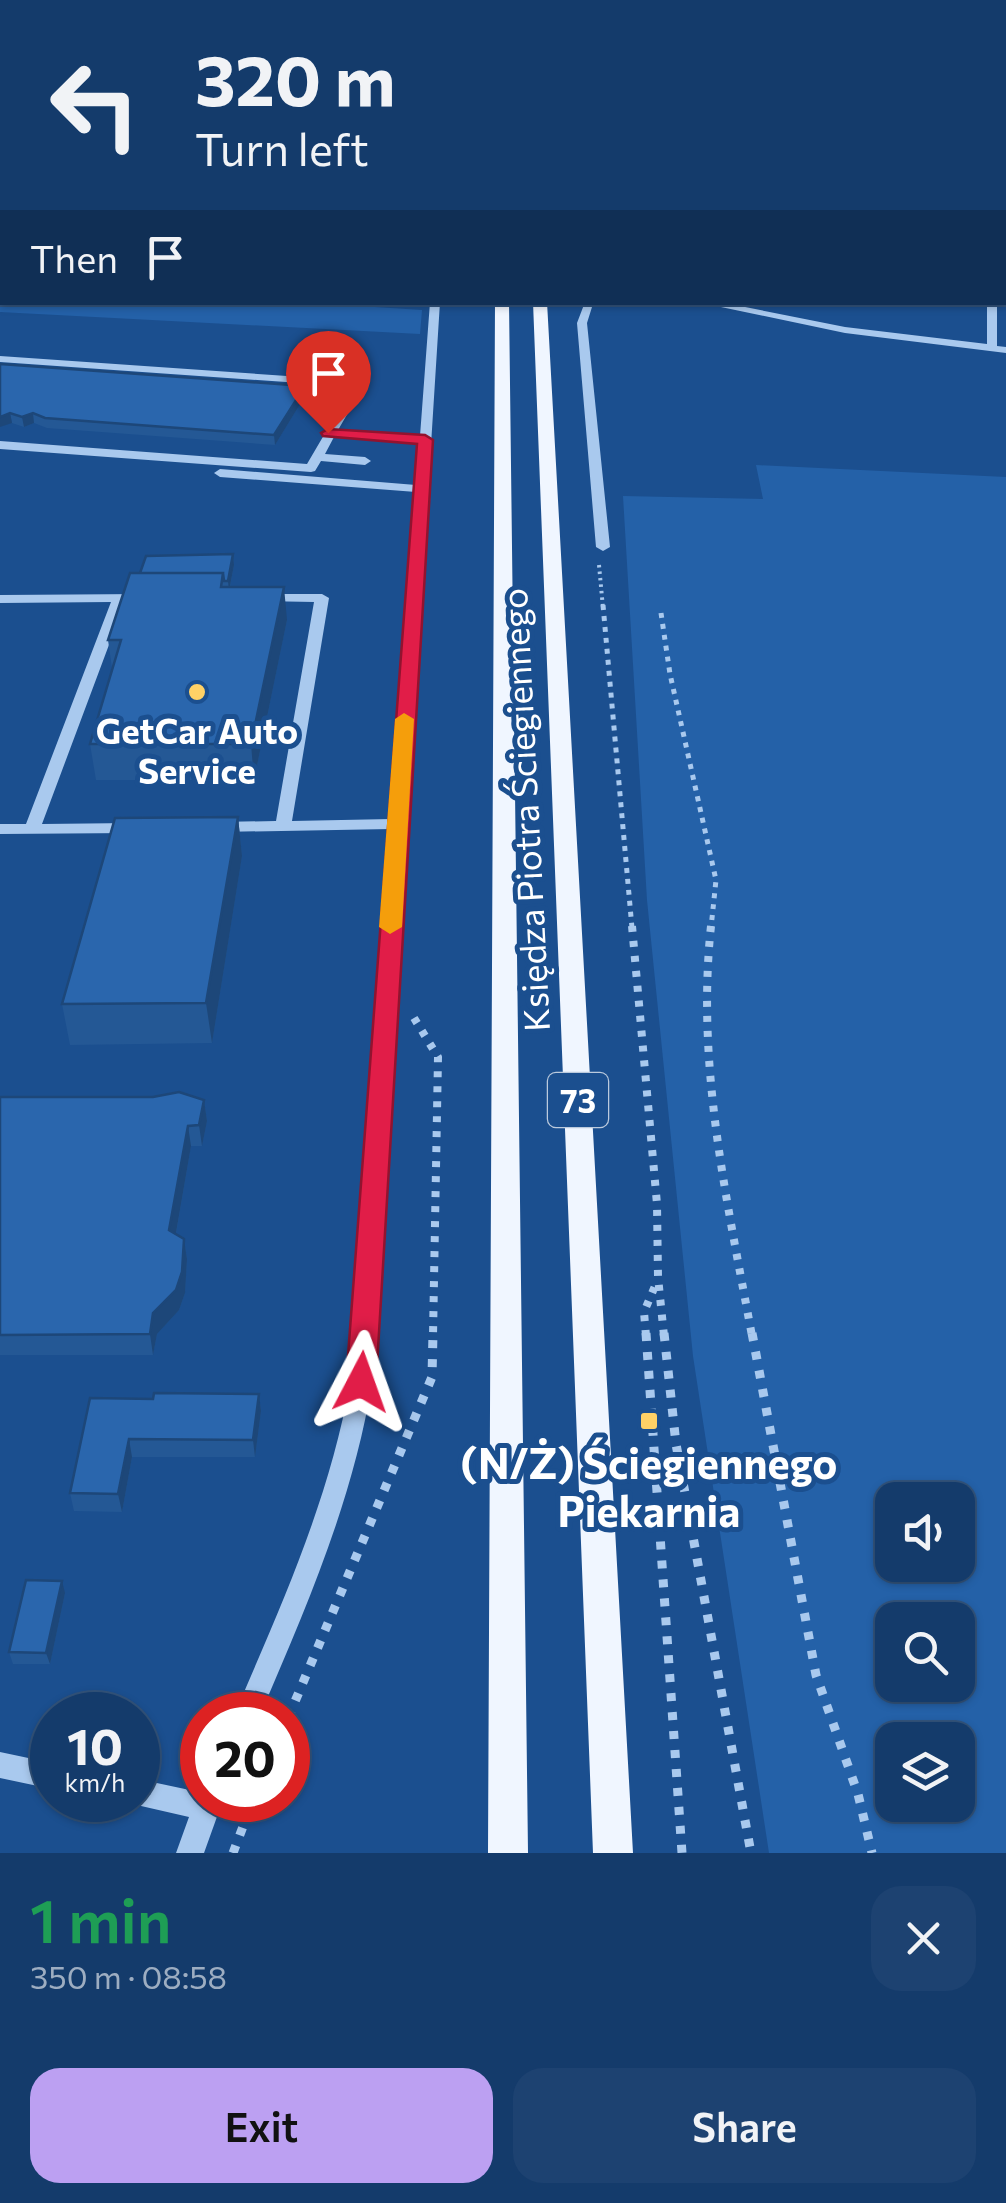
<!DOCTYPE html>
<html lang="en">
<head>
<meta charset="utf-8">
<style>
  body { margin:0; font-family:Commissioner,sans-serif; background:#1d4271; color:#f1f3f6; height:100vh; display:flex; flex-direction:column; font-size:38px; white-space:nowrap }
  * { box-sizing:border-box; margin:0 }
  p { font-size:32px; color:#9dadc1 }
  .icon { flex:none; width:55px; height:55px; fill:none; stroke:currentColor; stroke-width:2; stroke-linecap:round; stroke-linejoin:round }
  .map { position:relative; height:1853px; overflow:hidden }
  .panel { display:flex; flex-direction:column; background:#143b6b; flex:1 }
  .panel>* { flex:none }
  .top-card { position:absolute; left:0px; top:0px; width:1008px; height:305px; box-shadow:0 2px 8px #0004,0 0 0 2px #33557e; background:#143b6b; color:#f1f3f6; overflow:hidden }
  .tools { position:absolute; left:875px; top:1482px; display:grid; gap:20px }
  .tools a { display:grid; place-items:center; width:100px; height:100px; border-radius:20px; background:#143b6b; box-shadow:0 2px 8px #0004,0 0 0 2px #33557e; font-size:50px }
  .speed { position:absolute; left:30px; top:1692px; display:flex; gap:20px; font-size:50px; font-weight:700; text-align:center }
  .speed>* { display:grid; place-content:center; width:130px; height:130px; border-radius:50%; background:#143b6b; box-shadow:0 2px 8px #0004,0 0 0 2px #33557e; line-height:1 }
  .speed small { font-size:25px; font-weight:400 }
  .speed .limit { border:15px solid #d22; background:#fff; color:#111 }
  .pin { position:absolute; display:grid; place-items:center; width:85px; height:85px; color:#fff; margin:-102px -42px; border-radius:50% 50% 50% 0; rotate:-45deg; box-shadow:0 0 10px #0007 }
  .pin .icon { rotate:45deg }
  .me { position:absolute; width:110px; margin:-55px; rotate:4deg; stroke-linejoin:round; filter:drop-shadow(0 0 8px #0008) }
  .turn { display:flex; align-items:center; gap:35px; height:210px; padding:0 30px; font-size:45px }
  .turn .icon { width:130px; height:130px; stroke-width:2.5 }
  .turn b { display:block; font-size:70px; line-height:85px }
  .then { display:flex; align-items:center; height:95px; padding:0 30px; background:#0003; gap:20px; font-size:38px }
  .round { display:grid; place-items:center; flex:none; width:105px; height:105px; border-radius:30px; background:#1d4271 }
  .head { display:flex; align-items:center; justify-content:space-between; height:170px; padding:0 30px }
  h1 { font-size:60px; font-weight:600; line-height:75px; color:#1e9e55 }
  .action { display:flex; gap:20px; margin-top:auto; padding:20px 30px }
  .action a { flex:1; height:115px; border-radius:30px; background:#bca0f2; color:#111; font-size:40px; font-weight:600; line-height:115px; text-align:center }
  .action a+a { background:#1d4271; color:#f1f3f6 }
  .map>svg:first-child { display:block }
  .green { fill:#2461a8; fill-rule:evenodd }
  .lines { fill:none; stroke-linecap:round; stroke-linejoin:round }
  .path-far3 { stroke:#a9c9ee; stroke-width:4; stroke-dasharray:2.5 4; stroke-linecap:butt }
  .path-far2 { stroke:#a9c9ee; stroke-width:5; stroke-dasharray:5 6; stroke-linecap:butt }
  .path-far1 { stroke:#a9c9ee; stroke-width:8; stroke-dasharray:6 9; stroke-linecap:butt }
  .path { stroke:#a9c9ee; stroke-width:9; stroke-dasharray:8 11; stroke-linecap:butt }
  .minor { fill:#a9c9ee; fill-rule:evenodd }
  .major { fill:#f0f6ff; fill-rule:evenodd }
  .wall { fill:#245895 }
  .shaded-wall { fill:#1d4779 }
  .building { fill:#2a66ad; stroke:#1d4779; stroke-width:2.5 }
  .route { fill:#e11d48; stroke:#92132f; stroke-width:2.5 }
  .slow { fill:#f59e0b }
  .poi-dot { fill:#ffd166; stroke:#1b4f8f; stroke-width:4 }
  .labels { text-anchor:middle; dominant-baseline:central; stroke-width:10; stroke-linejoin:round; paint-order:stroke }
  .shield { fill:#1b4f8f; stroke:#bbcadd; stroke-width:2.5 }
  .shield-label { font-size:32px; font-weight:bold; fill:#fff }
  .poi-label { font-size:35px; font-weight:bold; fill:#fff; stroke:#1b4f8f }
  .street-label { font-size:35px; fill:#fff; stroke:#1b4f8f }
  .near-poi-label { font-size:42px; font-weight:bold; fill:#fff; stroke:#1b4f8f }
</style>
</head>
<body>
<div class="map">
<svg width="1006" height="1853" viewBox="0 0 1006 1853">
  <rect width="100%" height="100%" fill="#1b4f8f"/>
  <path class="green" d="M0,284L2,302H296L422,310L420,334L0,312Z
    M756,465L1006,477V1853H769L693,1356L647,900L623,496L763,499ZM892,1500H958V1565H892ZM892,1620H958V1685H892ZM892,1740H958V1805H892Z"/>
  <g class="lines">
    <path class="path-far3" d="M599,565L603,608"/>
    <path class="path-far2" d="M603,605L632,928
      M661,613L670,674L716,880L711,928"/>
    <path class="path-far1" d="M632,926L657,1204L658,1277L664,1336
      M711,926C696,1066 727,1200 752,1336
      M414,1018L438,1057L433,1336
      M646,1336L644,1312L658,1279"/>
    <path class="path" d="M646,1333L682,1853
      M664,1333L676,1444L751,1853
      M752,1333L816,1675L858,1794L872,1853
      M288,1718L432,1377L433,1333
      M233,1853L253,1800"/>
    <path class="minor" d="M368,0H374V2H368Z
      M456,0H462V2H456Z
      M549,0H555V2H549Z
      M931,0H938L939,2H933Z
      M0,75H2V79H0Z
      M0,257H2V263H0Z
      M430,302H440L372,1383C353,1500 307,1606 260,1715H234C281,1606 329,1501 350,1383L391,829L218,832L210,827L218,822L276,821L314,602L260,601V595L265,594H322L329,598L292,821L391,819L416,492L220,477L214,473L220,469L416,485L419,443L334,437L325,454L365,457L371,461L365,465L321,461L315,471L311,472L0,449V441L307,464L324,435L322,433L327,430L347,395L329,385L0,362V356L331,379L359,394L338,430L420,436Z
      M585,302H598L592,307L587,323L610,547L603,551L596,547L577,323Z
      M697,302H720L845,327L987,344V302H997V346L1006,347V353L845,333Z
      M144,594L149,595V601L125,602L42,824L132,823L140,828L132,833L0,834V824H26L111,602L0,603V595Z
      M0,1752L52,1763V1789L0,1778Z
      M138,1779L199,1792L202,1789V1800H223L204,1853H176L189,1817L128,1803L127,1800H138Z"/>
    <path class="major" d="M496,0H506V2H497Z
      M521,0H531V2H522Z
      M495,302H509L528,1853H488Z
      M533,302H547L633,1853H593Z"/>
  </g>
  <path class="wall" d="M2,95V214H0V98Z
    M0,364L305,386V396L275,445L47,428L34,423L24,427L12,423Z
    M233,554L234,565L230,587L287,620L254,780H96L90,744L112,668L108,640L140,573Z
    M238,817L242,856L212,1043L70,1045L62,1004Z
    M0,1097L204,1100L207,1121L202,1146H191L176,1234L184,1239L187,1259L185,1293L179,1310L157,1334L153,1355H0Z
    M259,1394L261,1411L255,1457H132L122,1512L74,1511L70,1493L153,1399Z
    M65,1593L50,1664H13L9,1652Z"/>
  <path class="shaded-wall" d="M305,386V396L275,445L274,435Z
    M10,413L12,423L0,427V417Z
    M33,413L34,423L24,427L22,417Z
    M233,554L234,565L229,591L228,581Z
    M284,587L287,620L254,780L251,744Z
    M238,817L242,856L212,1043L206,1003Z
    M204,1100L207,1121L202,1146L199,1125Z
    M188,1126L191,1146L173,1250L169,1230Z
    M184,1239L187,1259L185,1293L179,1310L157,1334L153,1355L150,1334L153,1313Z
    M259,1394L261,1411L255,1457L253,1440Z
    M129,1439L132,1457L122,1512L118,1494Z
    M62,1581L65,1593L50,1664L46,1653Z"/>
  <path class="building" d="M688,0H892L893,2H689Z
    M961,0H1006V81L1005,2H962Z
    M2,95V156L0,155V98Z
    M2,162V203H0V164Z
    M2,217V246L0,245V220Z
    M0,364L305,386L274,435L45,418L33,413L22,417L10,413L0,417Z
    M233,554L228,581H224L223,573H140L146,556Z
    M130,573H223L221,587H284L251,744H90L121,640H108Z
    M238,817L206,1003L62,1004L115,818Z
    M179,1092L204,1100L199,1125L188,1126L169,1230L184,1239L182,1272L176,1290L153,1313L150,1334L0,1335V1097H153Z
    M154,1393L259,1394L253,1440L129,1439L118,1494L70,1493L90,1398L153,1399Z
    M26,1580L62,1581L46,1653L9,1652Z"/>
  <path class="route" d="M328,429L425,435L433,440L376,1382L371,1391L361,1395L350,1391L346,1382L417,444L323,436L321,433Z"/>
  <path class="slow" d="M404,713L414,719L402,927L390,934L379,927L395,719Z"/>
  <g class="poi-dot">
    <circle cx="197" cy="692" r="10"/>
    <rect x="639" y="1411" width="20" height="20" rx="5"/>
  </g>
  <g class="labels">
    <rect class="shield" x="548" y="1073" width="60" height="54" rx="8"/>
    <g class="shield-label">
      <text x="578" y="1100">73</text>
    </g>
    <g class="poi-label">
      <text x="197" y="729">GetCar Auto<tspan x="197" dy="40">Service</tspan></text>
    </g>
    <g class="street-label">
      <text transform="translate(524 810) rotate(-93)">Księdza Piotra Ściegiennego</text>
    </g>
    <g class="near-poi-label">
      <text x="649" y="1462">(N/Ż) Ściegiennego<tspan x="649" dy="48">Piekarnia</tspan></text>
    </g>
  </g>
</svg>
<div class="tools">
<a><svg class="icon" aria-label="sound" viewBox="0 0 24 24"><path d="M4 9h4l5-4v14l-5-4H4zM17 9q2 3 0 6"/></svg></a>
<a><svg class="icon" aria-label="search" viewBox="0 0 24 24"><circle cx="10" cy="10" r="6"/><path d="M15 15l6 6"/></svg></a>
<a><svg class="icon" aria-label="layers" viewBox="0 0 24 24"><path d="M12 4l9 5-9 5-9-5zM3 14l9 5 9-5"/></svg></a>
</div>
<div class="speed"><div>10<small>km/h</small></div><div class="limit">20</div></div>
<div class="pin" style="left:328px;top:433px;background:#d93025"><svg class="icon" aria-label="arrive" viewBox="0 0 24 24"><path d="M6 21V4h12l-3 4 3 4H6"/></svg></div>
<svg class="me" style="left:361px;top:1382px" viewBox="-20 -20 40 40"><path d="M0-17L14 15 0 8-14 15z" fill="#e11d48" stroke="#fff" stroke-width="4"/></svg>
<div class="top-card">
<div class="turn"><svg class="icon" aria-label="left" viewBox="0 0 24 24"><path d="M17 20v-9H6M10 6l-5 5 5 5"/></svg><div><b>320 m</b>Turn left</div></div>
<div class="then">Then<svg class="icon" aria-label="arrive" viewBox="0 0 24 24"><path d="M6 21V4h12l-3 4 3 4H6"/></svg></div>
</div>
</div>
<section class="panel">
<div class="head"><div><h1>1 min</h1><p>350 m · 08:58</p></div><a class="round"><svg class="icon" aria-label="close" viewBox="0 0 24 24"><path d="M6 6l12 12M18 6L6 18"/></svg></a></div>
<div class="action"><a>Exit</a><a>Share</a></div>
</section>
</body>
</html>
